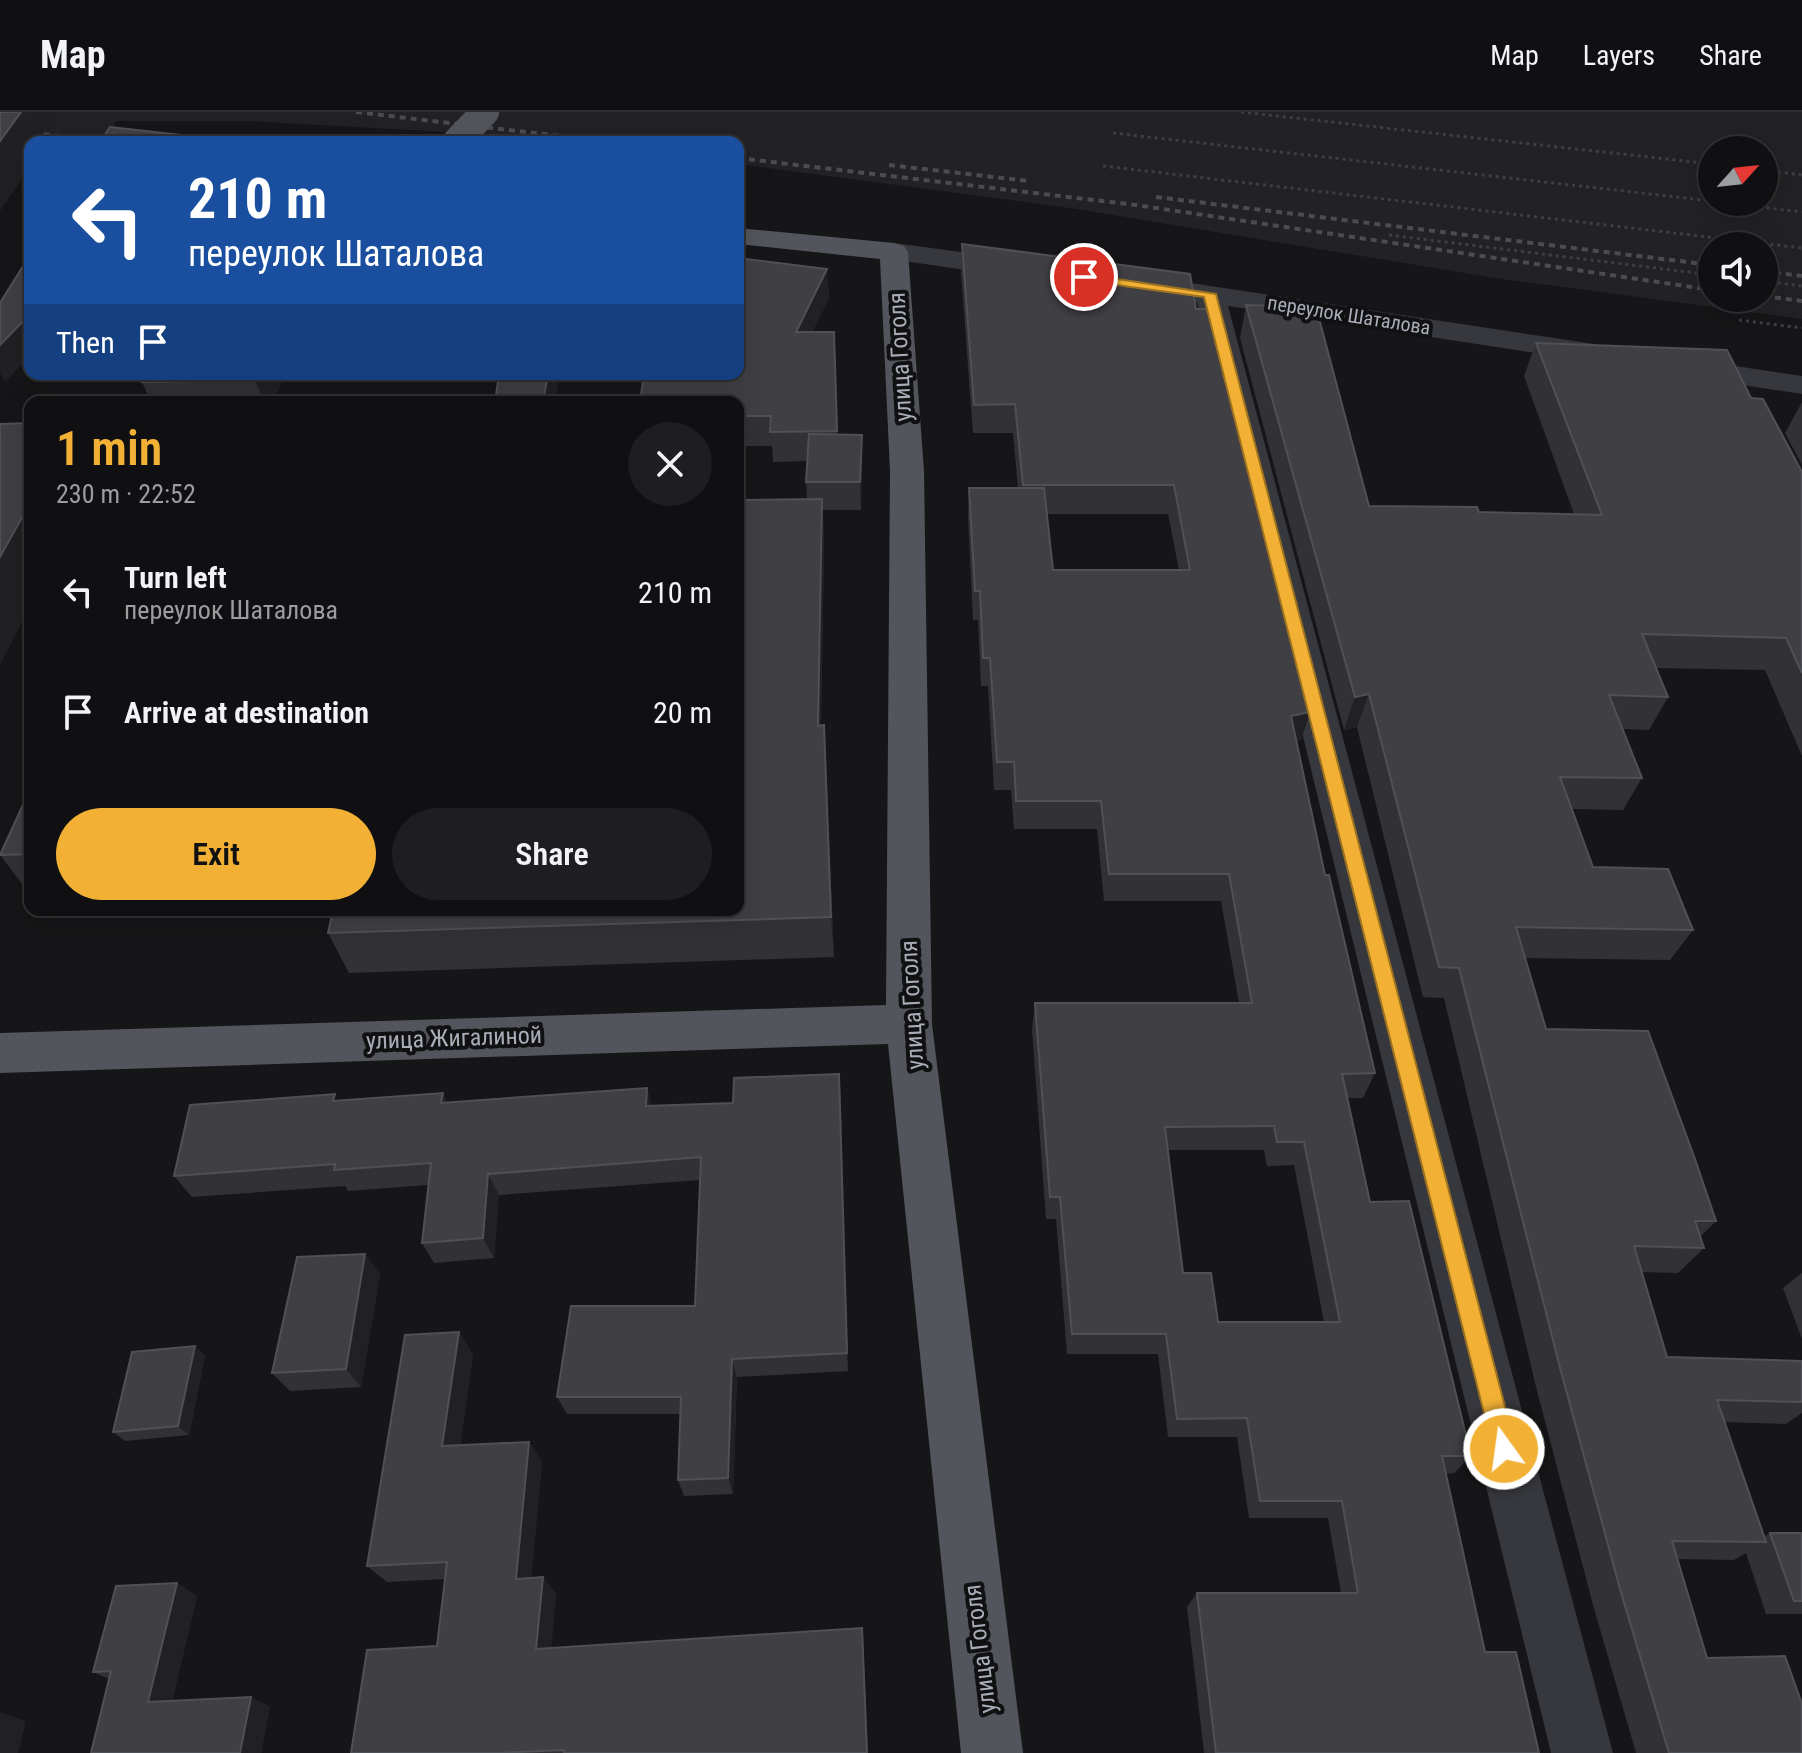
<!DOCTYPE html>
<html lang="en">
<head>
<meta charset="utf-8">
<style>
  body { margin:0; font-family:"Roboto Condensed",sans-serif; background:#1e1e20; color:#f1f3f6; height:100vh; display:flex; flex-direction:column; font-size:30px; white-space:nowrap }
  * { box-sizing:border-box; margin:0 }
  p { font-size:26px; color:#9c9d9f }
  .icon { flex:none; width:44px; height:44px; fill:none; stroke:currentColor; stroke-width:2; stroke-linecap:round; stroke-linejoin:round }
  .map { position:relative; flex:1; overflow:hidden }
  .sheet { position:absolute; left:24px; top:284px; width:720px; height:520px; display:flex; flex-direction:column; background:#101012; border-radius:16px; box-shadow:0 8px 32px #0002,0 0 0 2px #303032 }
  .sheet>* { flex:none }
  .banner { position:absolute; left:24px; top:24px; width:720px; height:244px; border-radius:16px; box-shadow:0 8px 32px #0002,0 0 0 2px #303032; background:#1a4fa0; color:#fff; overflow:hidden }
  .needle { width:52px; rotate:63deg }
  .controls { position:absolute; left:1698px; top:24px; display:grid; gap:16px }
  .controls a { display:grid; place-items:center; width:80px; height:80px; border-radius:50%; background:#101012; box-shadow:0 8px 32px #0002,0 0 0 2px #303032; font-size:40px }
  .pin { position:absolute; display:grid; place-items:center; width:68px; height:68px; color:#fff; margin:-34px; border:4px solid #fff; border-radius:50%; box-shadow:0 2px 8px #0007 }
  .me { position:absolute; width:88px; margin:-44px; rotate:346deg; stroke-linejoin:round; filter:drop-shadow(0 0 6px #0008) }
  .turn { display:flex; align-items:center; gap:28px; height:168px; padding:0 32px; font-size:36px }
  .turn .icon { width:104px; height:104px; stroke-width:2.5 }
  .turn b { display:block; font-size:56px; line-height:68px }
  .then { display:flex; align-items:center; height:76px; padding:0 32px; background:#0003; gap:16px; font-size:30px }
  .round { display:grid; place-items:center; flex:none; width:84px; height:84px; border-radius:42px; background:#1e1e20 }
  .headline { display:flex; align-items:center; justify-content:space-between; height:136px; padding:0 32px }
  h1 { font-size:48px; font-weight:600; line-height:60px; color:#f2b134 }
  .action { display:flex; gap:16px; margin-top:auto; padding:16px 32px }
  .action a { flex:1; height:92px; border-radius:48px; background:#f2b134; color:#111; font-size:32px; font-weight:600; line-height:92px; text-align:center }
  .action a+a { background:#1e1e20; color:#f1f3f6 }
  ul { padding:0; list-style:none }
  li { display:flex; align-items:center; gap:24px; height:120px; padding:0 32px }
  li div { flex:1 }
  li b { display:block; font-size:30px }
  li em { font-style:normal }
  header { display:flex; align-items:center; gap:48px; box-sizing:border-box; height:112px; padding:0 40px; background:#101012; border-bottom:2px solid #303032 }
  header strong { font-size:38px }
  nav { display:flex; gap:44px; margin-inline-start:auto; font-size:28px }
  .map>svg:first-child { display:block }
  .built { fill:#222225; fill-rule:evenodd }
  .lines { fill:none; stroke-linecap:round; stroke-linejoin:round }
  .path { stroke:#3d3f44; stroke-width:3; stroke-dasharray:3 4; stroke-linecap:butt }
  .minor { fill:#37383d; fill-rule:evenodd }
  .major { fill:#53555c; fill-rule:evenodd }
  .rail { stroke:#4a4c52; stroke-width:4; stroke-dasharray:6 5; stroke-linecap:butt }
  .major-bridge { stroke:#53555c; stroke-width:28 }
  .wall { fill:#323236; fill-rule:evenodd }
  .shaded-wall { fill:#212124 }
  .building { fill:#3f3f44; stroke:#4f5156; stroke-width:2; fill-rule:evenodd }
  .route { fill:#f2b134; stroke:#9d7322; stroke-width:2 }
  .labels { text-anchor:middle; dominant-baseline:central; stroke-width:8; stroke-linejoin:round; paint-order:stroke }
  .far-street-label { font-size:20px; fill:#a8adb8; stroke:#111113 }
  .street-label { font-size:24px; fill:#a8adb8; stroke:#111113 }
</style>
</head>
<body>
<header>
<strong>Map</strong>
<nav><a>Map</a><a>Layers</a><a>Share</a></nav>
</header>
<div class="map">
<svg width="1802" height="1641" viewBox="0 0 1802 1641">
  <rect width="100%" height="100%" fill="#161618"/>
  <path class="built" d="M0,0H1802V207L1495,166L1070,96L738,52V30H558L503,23L247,9H116L110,21L238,30H63L0,22ZM1712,38H1764V90H1712ZM1712,134H1764V186H1712Z"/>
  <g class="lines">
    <path class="path" d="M1241,0L1712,52
      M1113,21L1712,89
      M1103,54L1802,136
      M1764,58L1802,63
      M1718,90L1802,100
      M1389,123L1712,163
      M1764,169L1802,174
      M1739,208L1802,216"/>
    <path class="minor" d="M894,131L1020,148L1030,151L1034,157L1030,163L1020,166L884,146L880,140L884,134Z
      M1184,170L1594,232L1605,234L1609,241L1605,248L1594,250L1228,194L1613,1641H1551L1197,190L1174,185L1169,179L1174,173Z
      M1682,246L1802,264V282L1671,262L1666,255L1671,248Z"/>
    <path class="major" d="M738,116L894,131L904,134L908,140L924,359L932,912L1023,1641H961L888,932L0,961V921L886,893L890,359L880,147L738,132Z"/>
    <path class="rail" d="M356,0L611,30
      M0,18L122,30
      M738,46L1136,93L1712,178
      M889,53L1028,69
      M1156,85L1712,153
      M1764,159L1802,164
      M1764,184L1802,189"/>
    <path class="major-bridge" d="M456,30L485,0"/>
  </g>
  <path class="wall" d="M744,131L745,147L827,157L829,186L812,220H834L838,322L862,350L861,398H823L824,431L821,613H824L826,656L834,845L349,861L328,821L738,798L807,387L806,370L807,349L773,350L772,334H738V290Z
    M962,132L1196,197L1310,600L1301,628L1296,629L1325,763L1375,961L1363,986H1347L1370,1090L1471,1344L1454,1361L1445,1362L1485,1540L1539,1641H1204L1187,1495L1197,1481H1341L1328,1406H1249L1237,1325H1168L1158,1242H1067L1056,1107H1046L1032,917L1035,891H1239L1221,789H1104L1097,717H1014L1011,678H994L988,574H981L978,508H973L968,405L969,376H1018L1013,321H973L961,160ZM1047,402H1168L1179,458H1053ZM1168,1038H1264L1267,1054L1294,1053L1324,1210H1218L1183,1161Z
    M1246,193L1369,394L1479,400L1574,402L1524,264L1536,231L1751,286L1802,360V644L1765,558L1656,556L1668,585L1649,618L1623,617L1642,666L1623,698L1572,697L1593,755L1693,818L1670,848L1525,846L1546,917L1716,1109L1700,1125L1704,1136L1678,1161L1641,1160L1667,1245L1802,1249V1301L1786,1312L1724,1310L1764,1425L1770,1421H1802V1502H1766L1746,1441L1734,1448L1678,1447L1707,1546L1802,1641H1636L1593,1493L1536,1275L1444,886L1423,885L1357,615L1344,618L1240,226Z
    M146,262H285L273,290H151L142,270Z
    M1802,290V353L1785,321Z
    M30,686V781H29L0,743Z
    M105,798H168L166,805L110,806Z
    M839,962L848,1259L737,1265L733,1382L684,1384L678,1368L680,1302H567L557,1285L695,1194L700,1068L499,1083L494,1146L434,1151L422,1131L428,1073L348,1079L345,1074L192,1085L174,1064L338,988L448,991L647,976L652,994L733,991Z
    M365,1142L380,1163L361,1275L290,1279L272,1261Z
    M1802,1161V1227L1783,1176Z
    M459,1220L473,1243L460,1333L529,1330L542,1350L531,1466L556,1481L551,1536L862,1516L868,1641H351L437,1534L445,1467L387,1470L367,1454Z
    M205,1243L189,1323L125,1329L113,1320Z
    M177,1471L197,1484L172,1589L270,1594L261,1641H91L109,1567L93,1560Z"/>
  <path class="shaded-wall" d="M13,0H63L40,20L44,30H30V55L0,99V29Z
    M744,131L746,160L738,174V140Z
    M827,157L829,186L798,250L796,220Z
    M30,202V244L5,270L0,261V233Z
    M258,262H285L273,290H264L255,268Z
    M548,262H560L555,290H543Z
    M862,323V350L861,398L860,370Z
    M822,387L824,431L820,656L818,614Z
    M30,391V494L0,553V445Z
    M1369,582L1357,615L1344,618L1355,585Z
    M1310,600L1301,628L1282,632L1291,604Z
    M824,613L826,656L834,845L831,805Z
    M161,798H168L166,805Z
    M839,962L841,985L848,1259L847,1241Z
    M647,976L653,998L646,994Z
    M443,981L454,1004L441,991Z
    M488,1062L499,1083L494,1146L483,1126Z
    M365,1142L380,1163L361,1275L346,1257Z
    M459,1220L473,1243L457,1354L442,1334Z
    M195,1234L205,1243L189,1323L178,1314Z
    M732,1247L737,1265L733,1382L728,1366Z
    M529,1330L542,1350L530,1483L516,1467Z
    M543,1465L556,1481L550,1550L536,1537Z
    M177,1471L197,1484L170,1600L148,1590Z
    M862,1516L863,1530L868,1641H867Z
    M251,1585L270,1594L261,1641H240Z
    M0,1600L26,1609L18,1641H0Z"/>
  <path class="building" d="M0,0H21L0,29Z
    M110,15L181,23L177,26L196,28L195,30H100Z
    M738,130L744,131L738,140Z
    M962,132L1190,162L1196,197H1208L1310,600L1291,604L1325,763H1329L1375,961L1342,962L1370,1090L1409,1089L1471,1344H1442L1485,1540H1516L1539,1641H1216L1197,1481H1358L1342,1389H1260L1247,1306L1177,1307L1166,1222H1072L1060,1085H1050L1035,891H1252L1229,762H1109L1101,689H1016L1014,650H997L990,546H983L980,479H975L969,376H1044L1053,458H1190L1174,373H1023L1015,292L974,293ZM1274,1014L1277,1030H1304L1340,1210H1218L1211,1161H1183L1165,1015Z
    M30,143V202L0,233V191Z
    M738,146L827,157L796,220H834L837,319L770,320L771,304H738V290H640L644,262H738Z
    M1246,193L1316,195L1369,394L1477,395L1479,400L1602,403L1536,231L1727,238L1751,286L1763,287L1802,360V561L1786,526L1642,522L1668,585L1609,583L1642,666L1560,665L1593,755L1668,757L1693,818L1516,815L1546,917L1648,919L1695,1047L1716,1109H1695L1704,1136L1634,1134L1667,1245L1802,1249V1290L1717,1288L1766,1430L1672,1429L1707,1546L1785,1544L1802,1592V1641H1669L1620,1477L1559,1252L1459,856L1439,855L1369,582L1355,585Z
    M146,262H258L255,268L142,270Z
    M499,262H548L543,290H495Z
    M30,311V391L0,445V312Z
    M809,322L862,323L860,370H806Z
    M822,387L818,614L824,613L831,805L328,821L333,798H738V388Z
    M26,686H30V742L0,743Z
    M839,962L847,1241L732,1247L728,1366L678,1368L681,1285H557L571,1194H695L701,1045L488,1062L483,1126L422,1131L431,1051L334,1058L335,1052L174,1064L190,993L335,982L333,989L443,981L441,991L647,976L646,994L733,991L734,966Z
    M365,1142L346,1257L272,1261L297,1145Z
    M459,1220L442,1334L529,1330L516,1467L543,1465L536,1537L862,1516L867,1641H564V1638L497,1641H351L367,1538L437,1534L447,1450L367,1454L405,1223Z
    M195,1234L178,1314L113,1320L132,1240Z
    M1770,1421H1802V1489H1794Z
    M177,1471L148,1590L251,1585L240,1641H91L111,1559L93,1560L116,1474Z"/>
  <path class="route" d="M1084,162L1216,182L1516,1337L1512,1345L1504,1349L1496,1345L1493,1337L1204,185L1079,168V163Z"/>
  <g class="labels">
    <g class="far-street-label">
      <text transform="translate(1349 203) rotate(9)">переулок Шаталова</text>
    </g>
    <g class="street-label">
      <text transform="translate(900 245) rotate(-93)">улица Гоголя</text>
      <text transform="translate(912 893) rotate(-93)">улица Гоголя</text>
      <text transform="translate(454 926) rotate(-2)">улица Жигалиной</text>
      <text transform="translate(980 1537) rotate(-97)">улица Гоголя</text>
    </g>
  </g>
</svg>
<div class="controls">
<a><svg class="needle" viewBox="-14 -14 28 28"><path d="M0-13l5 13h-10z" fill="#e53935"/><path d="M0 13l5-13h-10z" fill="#9c9d9f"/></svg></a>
<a><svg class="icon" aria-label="sound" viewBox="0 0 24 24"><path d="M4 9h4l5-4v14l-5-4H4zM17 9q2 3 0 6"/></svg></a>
</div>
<div class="pin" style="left:1084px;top:165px;background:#d93025"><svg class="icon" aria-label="arrive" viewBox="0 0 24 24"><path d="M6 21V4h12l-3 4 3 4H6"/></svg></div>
<svg class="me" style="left:1504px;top:1337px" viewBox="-20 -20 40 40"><circle r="17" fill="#f2b134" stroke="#fff" stroke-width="3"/><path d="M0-11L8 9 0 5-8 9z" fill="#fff"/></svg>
<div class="banner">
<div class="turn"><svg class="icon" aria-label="left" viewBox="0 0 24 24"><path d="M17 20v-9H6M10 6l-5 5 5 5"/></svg><div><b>210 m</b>переулок Шаталова</div></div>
<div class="then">Then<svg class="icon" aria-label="arrive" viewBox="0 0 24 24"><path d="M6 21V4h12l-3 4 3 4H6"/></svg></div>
</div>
<section class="sheet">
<div class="headline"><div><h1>1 min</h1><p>230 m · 22:52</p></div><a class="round"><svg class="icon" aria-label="close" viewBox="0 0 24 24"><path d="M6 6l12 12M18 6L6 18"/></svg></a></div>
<ul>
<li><svg class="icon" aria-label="left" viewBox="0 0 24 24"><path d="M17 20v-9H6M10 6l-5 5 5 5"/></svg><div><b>Turn left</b><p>переулок Шаталова</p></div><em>210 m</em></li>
<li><svg class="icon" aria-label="arrive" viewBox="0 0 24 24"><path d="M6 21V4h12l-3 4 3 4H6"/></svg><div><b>Arrive at destination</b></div><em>20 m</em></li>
</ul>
<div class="action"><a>Exit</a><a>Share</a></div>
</section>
</div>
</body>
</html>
